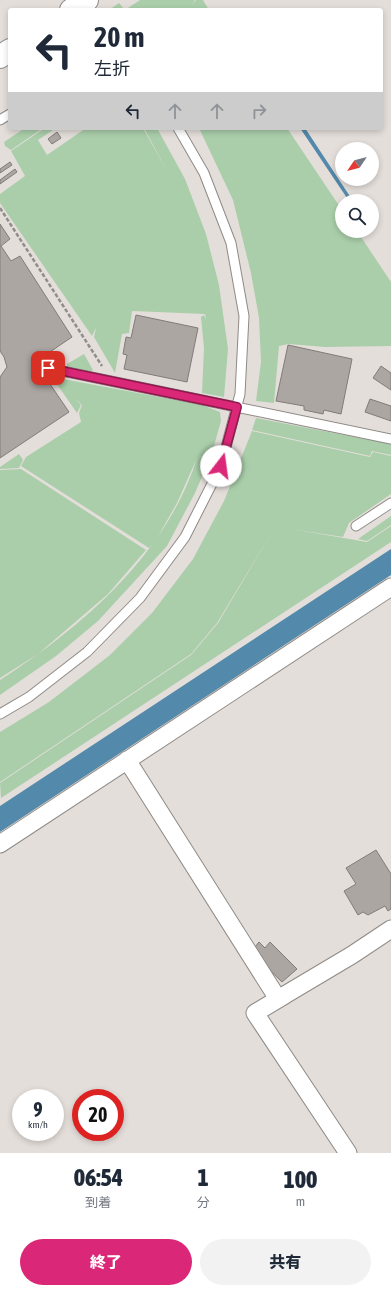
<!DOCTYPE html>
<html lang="ja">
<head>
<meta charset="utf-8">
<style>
  body { margin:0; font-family:"Asap Condensed","Noto Sans JP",sans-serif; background:#f2f2f3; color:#1f2937; height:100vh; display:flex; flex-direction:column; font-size:15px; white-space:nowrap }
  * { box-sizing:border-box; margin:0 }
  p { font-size:13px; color:#747a83 }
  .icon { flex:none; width:22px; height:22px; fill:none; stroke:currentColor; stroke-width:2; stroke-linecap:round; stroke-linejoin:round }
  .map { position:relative; height:1153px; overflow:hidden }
  .panel { display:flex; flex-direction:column; background:#fff; flex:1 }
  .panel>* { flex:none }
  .banner { position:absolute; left:8px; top:8px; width:375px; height:122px; border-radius:4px; box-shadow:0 2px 6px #0003; background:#fff; color:#1f2937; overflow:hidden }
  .needle { width:26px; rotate:235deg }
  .buttons { position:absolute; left:335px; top:142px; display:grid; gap:8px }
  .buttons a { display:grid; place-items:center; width:44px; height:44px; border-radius:50%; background:#fff; box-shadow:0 2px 6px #0003; font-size:20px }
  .speed { position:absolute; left:12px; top:1089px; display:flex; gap:8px; font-size:20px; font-weight:700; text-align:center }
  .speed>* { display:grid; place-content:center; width:52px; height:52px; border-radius:50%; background:#fff; box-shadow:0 2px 6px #0003; line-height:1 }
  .speed small { font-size:10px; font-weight:400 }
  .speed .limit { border:6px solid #d22; background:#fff; color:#111 }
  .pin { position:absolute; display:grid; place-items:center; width:34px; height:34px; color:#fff; margin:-17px; border-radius:8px; box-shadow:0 2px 6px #0006 }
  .me { position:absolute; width:44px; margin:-22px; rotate:15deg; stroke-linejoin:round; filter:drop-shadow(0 0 3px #0008) }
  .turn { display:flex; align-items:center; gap:14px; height:84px; padding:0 20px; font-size:18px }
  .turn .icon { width:52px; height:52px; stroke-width:2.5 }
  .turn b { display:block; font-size:28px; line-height:34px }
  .lanes { display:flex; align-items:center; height:38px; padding:0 20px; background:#0003; justify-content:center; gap:20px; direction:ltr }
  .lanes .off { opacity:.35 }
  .eta { display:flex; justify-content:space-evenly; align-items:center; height:68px; text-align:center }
  .eta b { font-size:24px; font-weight:800; line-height:28px }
  .button { display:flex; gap:8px; margin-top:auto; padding:8px 20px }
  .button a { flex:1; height:46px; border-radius:24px; background:#db2777; color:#fff; font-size:16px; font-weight:800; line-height:46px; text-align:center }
  .button a+a { background:#f2f2f3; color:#1f2937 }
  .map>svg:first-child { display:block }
  .green { fill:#aaceaa }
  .water { fill:#5389aa }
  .building { fill:#aca6a3; stroke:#817c78 }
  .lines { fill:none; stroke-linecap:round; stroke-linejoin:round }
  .service-casing { stroke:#8f8a86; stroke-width:11 }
  .minor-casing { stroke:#8f8a86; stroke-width:19 }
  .tertiary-casing { stroke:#8f8a86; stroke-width:24 }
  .path { stroke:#918d8a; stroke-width:2.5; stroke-dasharray:4 2; stroke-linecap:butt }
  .service { stroke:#fff; stroke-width:9 }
  .minor { stroke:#fff; stroke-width:17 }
  .tertiary { stroke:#fff; stroke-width:22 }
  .route-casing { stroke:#8e194d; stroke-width:10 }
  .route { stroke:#db2777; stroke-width:7 }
</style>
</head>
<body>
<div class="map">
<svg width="391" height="1153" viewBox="0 0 391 1153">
  <rect width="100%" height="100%" fill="#e4deda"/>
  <path class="green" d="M140,0H195L192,5L196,0H203L209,10H109L119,3L125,10Z
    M25,128H43L11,150L5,146L4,142Z
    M45,128H56L38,140L47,155L86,128H143L167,171L144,128H157L185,179L206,234L219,285L228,349L224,397L202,393L204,348L201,317L204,315L206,320L205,314L132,311L129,333L122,334L115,373L94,337L96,328L92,336L0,203V194L25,176L11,151Z
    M199,128H287L342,210V231H357L391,282V346L325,347L289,344L279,346L274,403L256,401L261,362L259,318L251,273L233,200Z
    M84,354L93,370L89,372L67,369V364Z
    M52,377L202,405L220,412L221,421L212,453L195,493L167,546L98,621L56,656L0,695V680C82,627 167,554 197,458L177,503L156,540L149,548L21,466L26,457L81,422L79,413L82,405L75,398L81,405L77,413Z
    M256,418L391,444V455L372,451L370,456L252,430Z
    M252,431L370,457L373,452L391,456V494L349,523L343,537L291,529L367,542L391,526V542L1,798L0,783L191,655L218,623L275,527L217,623L191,654L0,782V732L49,702L110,655L152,613L193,559L224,501Z
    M19,454L23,460L19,468L0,469V467Z
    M21,469L146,550L108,594L38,654L0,678V470Z
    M391,516V525L367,541L358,539Z"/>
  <path class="water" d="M300,128H305L353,201H349Z
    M391,549V575L0,832V806Z"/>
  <path class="building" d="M57,132L61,138L52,144L48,139Z
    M10,162L12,165L0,173V169Z
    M15,169L17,172L0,184V180Z
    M0,224L10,239L1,246L11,261L20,256L72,337L35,362L69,412L0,458V377L7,367L4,357L0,351Z
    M136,315L198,328L187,382L124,369L127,355L123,354L126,337L131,338Z
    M288,345L352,359L341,414L324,410L323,414L304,410V406L276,401Z
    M381,366L391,373V390L373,378Z
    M370,399L391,406V421L365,412Z
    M376,850L391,874V909L388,911L385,906L368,915L363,912L358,915L344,891L356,884L346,868Z
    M259,942L265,948L270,942L297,969L282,982L251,952Z"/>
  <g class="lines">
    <g class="service-casing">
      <path id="service" d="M0,120L10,114
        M48,368L391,439
        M356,526L391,503
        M0,714L29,697L87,652L140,598L185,537L221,466L240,394L244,316L231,243L204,173L178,128"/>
    </g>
    <g class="minor-casing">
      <path id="minor" d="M127,760L278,999L352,955L391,929
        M0,844L391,587
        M285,995L255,1013L348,1153"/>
    </g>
    <g class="tertiary-casing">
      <path id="tertiary" d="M71,10L87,0
        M0,57L10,50"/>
    </g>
    <path class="path" d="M0,208L102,366"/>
    <use href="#service" class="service"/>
    <use href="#minor" class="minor"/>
    <use href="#tertiary" class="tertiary"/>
  </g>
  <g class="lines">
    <g class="route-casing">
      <path id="route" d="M48,368L237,407L221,466"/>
    </g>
    <use href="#route" class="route"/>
  </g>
</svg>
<div class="buttons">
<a><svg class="needle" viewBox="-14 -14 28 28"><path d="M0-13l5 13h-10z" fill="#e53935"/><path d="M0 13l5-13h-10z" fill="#747a83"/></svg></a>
<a><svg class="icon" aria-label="search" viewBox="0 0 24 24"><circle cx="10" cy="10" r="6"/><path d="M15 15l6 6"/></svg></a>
</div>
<div class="speed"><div>9<small>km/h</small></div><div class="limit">20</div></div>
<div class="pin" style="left:48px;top:368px;background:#d93025"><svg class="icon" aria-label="arrive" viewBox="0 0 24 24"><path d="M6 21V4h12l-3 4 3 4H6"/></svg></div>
<svg class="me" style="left:221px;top:466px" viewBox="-20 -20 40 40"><circle r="19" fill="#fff"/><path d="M0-13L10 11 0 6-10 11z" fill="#db2777"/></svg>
<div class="banner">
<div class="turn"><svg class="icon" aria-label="left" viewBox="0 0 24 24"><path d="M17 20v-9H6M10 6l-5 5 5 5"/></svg><div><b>20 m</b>左折</div></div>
<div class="lanes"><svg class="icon" aria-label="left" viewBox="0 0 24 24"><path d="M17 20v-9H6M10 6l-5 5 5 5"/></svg><svg class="icon off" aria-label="ahead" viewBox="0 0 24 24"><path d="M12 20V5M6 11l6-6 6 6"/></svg><svg class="icon off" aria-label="ahead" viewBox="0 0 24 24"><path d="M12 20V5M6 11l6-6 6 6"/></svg><svg class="icon off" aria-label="right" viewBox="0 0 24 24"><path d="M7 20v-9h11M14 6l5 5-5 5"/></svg></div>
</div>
</div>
<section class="panel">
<div class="eta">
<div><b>06:54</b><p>到着</p></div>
<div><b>1</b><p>分</p></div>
<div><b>100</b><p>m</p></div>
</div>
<div class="button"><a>終了</a><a>共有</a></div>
</section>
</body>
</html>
